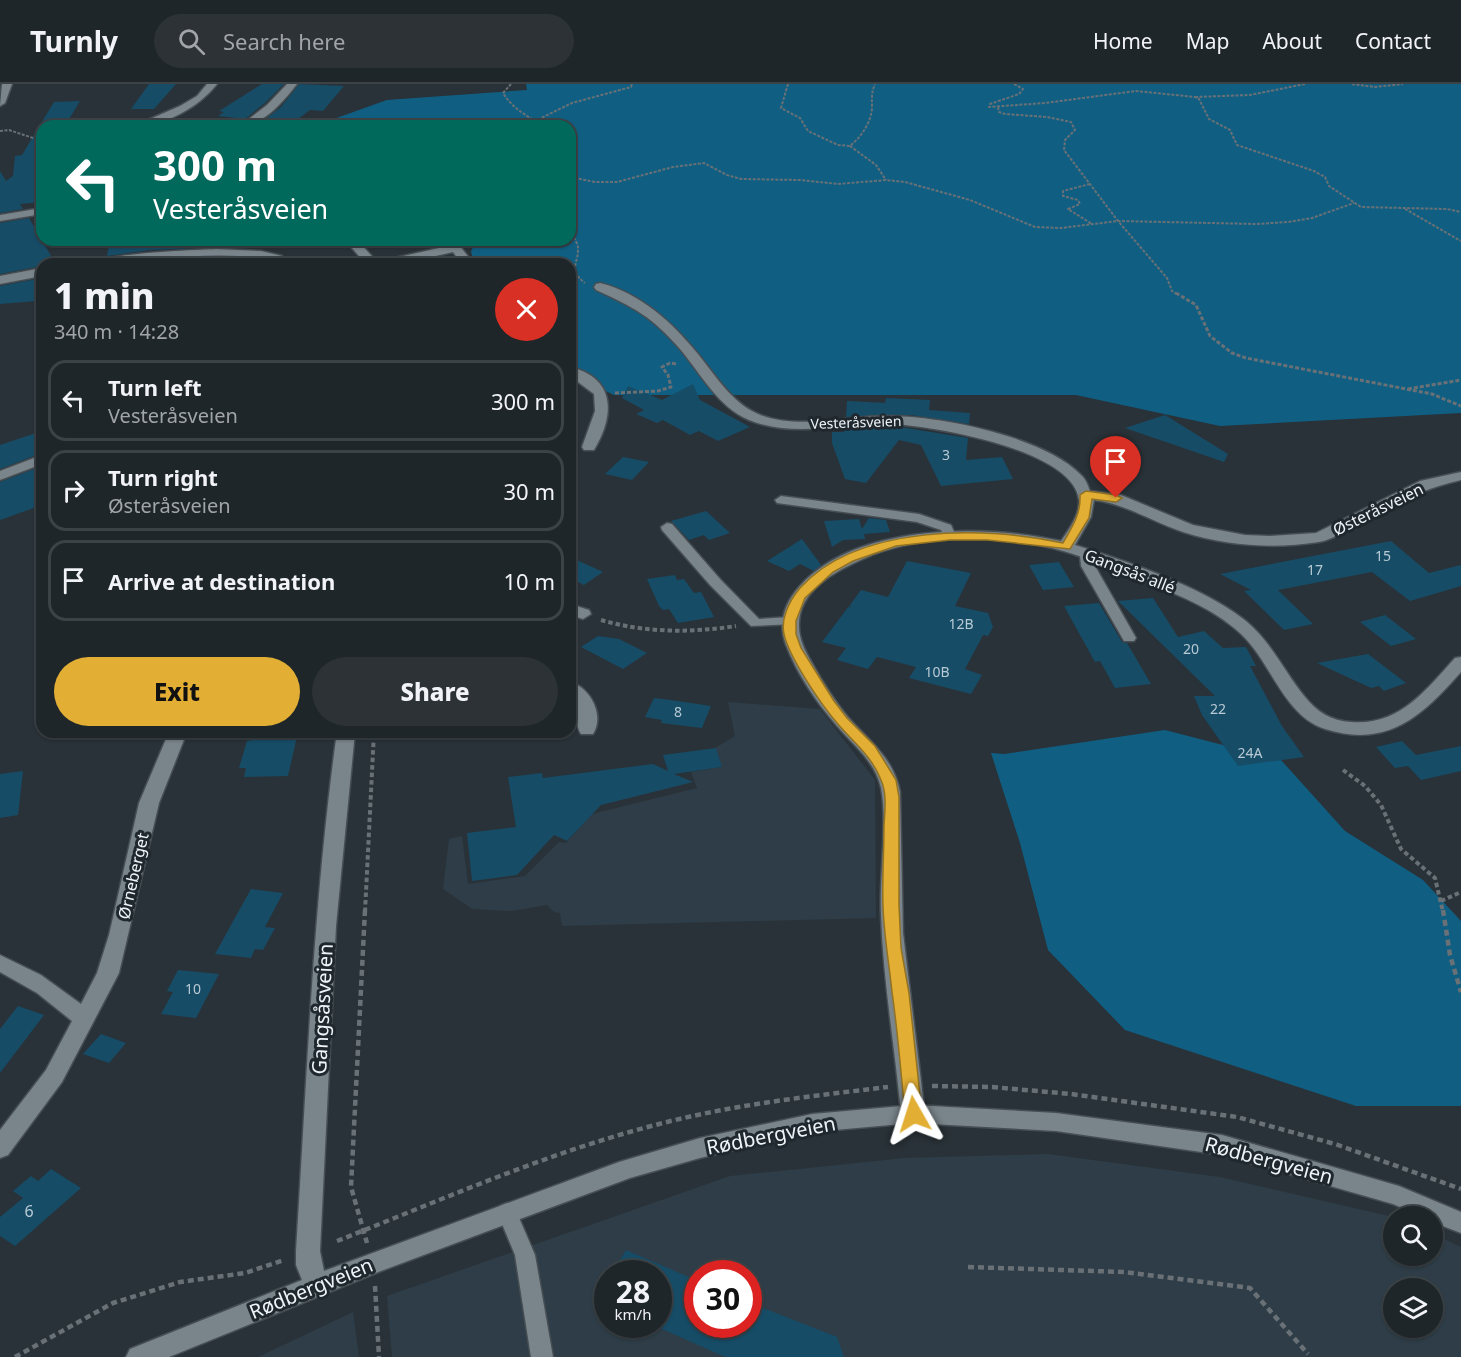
<!DOCTYPE html>
<html lang="en">
<head>
<meta charset="utf-8">
<style>
  body { margin:0; font-family:"Noto Sans",sans-serif; background:#2c3236; color:#f1f3f6; height:100vh; display:flex; flex-direction:column; font-size:22px; white-space:nowrap }
  * { box-sizing:border-box; margin:0 }
  p { font-size:20px; color:#a1a5a8 }
  .icon { flex:none; width:33px; height:33px; fill:none; stroke:currentColor; stroke-width:2; stroke-linecap:round; stroke-linejoin:round }
  .map { position:relative; flex:1; overflow:hidden }
  .sheet { position:absolute; left:36px; top:174px; width:540px; height:480px; display:flex; flex-direction:column; background:#1f262a; border-radius:18px; box-shadow:0 2px 4px #0004,0 0 0 2px #3c4347 }
  .sheet>* { flex:none }
  .top-card { position:absolute; left:36px; top:36px; width:540px; height:126px; border-radius:18px; box-shadow:0 2px 4px #0004,0 0 0 2px #3c4347; background:#00695c; color:#fff; overflow:hidden }
  .controls { position:absolute; left:1383px; top:1122px; display:grid; gap:12px }
  .controls a { display:grid; place-items:center; width:60px; height:60px; border-radius:50%; background:#1f262a; box-shadow:0 2px 4px #0004,0 0 0 2px #3c4347; font-size:30px }
  .speed { position:absolute; left:594px; top:1176px; display:flex; gap:12px; font-size:30px; font-weight:700; text-align:center }
  .speed>* { display:grid; place-content:center; width:78px; height:78px; border-radius:50%; background:#1f262a; box-shadow:0 2px 4px #0004,0 0 0 2px #3c4347; line-height:1 }
  .speed small { font-size:15px; font-weight:400 }
  .speed .limit { border:9px solid #d22; background:#fff; color:#111 }
  .pin { position:absolute; display:grid; place-items:center; width:51px; height:51px; color:#fff; margin:-62px -26px; border-radius:50% 50% 50% 0; rotate:-45deg; box-shadow:0 0 6px #0007 }
  .pin .icon { rotate:45deg }
  .me { position:absolute; width:66px; margin:-33px; rotate:354deg; stroke-linejoin:round; filter:drop-shadow(0 0 4px #0008) }
  .turn { display:flex; align-items:center; gap:21px; height:126px; padding:0 18px; font-size:27px }
  .turn .icon { width:78px; height:78px; stroke-width:2.5 }
  .turn b { display:block; font-size:42px; line-height:51px }
  .round { display:grid; place-items:center; flex:none; width:63px; height:63px; border-radius:32px; background:#2c3236 }
  .head { display:flex; align-items:center; justify-content:space-between; height:102px; padding:0 18px }
  h1 { font-size:36px; font-weight:800; line-height:45px }
  .primary-button { display:flex; gap:12px; margin-top:auto; padding:12px 18px }
  .primary-button a { flex:1; height:69px; border-radius:36px; background:#e2af34; color:#111; font-size:24px; font-weight:800; line-height:69px; text-align:center }
  .primary-button a+a { background:#2c3236; color:#f1f3f6 }
  ul { padding:0; list-style:none }
  li { display:flex; align-items:center; gap:18px; height:81px; margin:0 12px 9px; padding:0 6px; border:3px solid #3c4347; border-radius:18px }
  li div { flex:1 }
  li b { display:block; font-size:22px }
  li em { font-style:normal }
  header { display:flex; align-items:center; gap:36px; box-sizing:border-box; height:84px; padding:0 30px; background:#1f262a; border-bottom:2px solid #3c4347 }
  header strong { font-size:28px }
  nav { display:flex; gap:33px; margin-inline-start:auto; font-size:21px }
  .search { width:420px; height:54px; background:#2c3236; display:flex; align-items:center; gap:15px; box-sizing:border-box; padding:0 21px; border-radius:33px; color:#a1a5a8; font-size:22px }
  .map>svg:first-child { display:block }
  .built { fill:#2e3d47; fill-rule:evenodd }
  .green { fill:#105f83 }
  .building { fill:#174c67 }
  .lines { fill:none; stroke-linecap:round; stroke-linejoin:round }
  .service-casing { stroke:#464e53; stroke-width:3 }
  .minor-casing { stroke:#464e53; stroke-width:3 }
  .tertiary-casing { stroke:#464e53; stroke-width:3 }
  .path-far3 { stroke:#697176; stroke-width:2; stroke-dasharray:3 1.5; stroke-linecap:butt }
  .path-far2 { stroke:#697176; stroke-width:3; stroke-dasharray:4 2; stroke-linecap:butt }
  .path-far1 { stroke:#697176; stroke-width:4; stroke-dasharray:4.5 3; stroke-linecap:butt }
  .path { stroke:#697176; stroke-width:4.5; stroke-dasharray:6 4; stroke-linecap:butt }
  .service { fill:#79848b; fill-rule:evenodd }
  .minor { fill:#79848b; fill-rule:evenodd }
  .tertiary { fill:#79848b; fill-rule:evenodd }
  .route { fill:#e2af34; stroke:#937222; stroke-width:1.5 }
  .labels { text-anchor:middle; dominant-baseline:central; stroke-width:6; stroke-linejoin:round; paint-order:stroke }
  .far-street-label { font-size:14px; fill:#eef4f8; stroke:#1f282e }
  .number-label { font-size:14px; fill:#b8cad4 }
  .street-label { font-size:16px; fill:#eef4f8; stroke:#1f282e }
  .near-number-label { font-size:16px; fill:#b8cad4 }
  .near-street-label { font-size:20px; fill:#eef4f8; stroke:#1f282e }
</style>
</head>
<body>
<header>
<strong>Turnly</strong>
<div class="search"><svg class="icon" aria-label="search" viewBox="0 0 24 24"><circle cx="10" cy="10" r="6"/><path d="M15 15l6 6"/></svg>Search here</div>
<nav><a>Home</a><a>Map</a><a>About</a><a>Contact</a></nav>
</header>
<div class="map">
<svg width="1461" height="1273" viewBox="0 0 1461 1273">
  <rect width="100%" height="100%" fill="#293238"/>
  <path class="built" d="M728,618L820,625L875,696L876,834L562,842L560,829L554,828L547,821L512,827L472,825L443,805L449,755L462,752L468,800L525,792L559,758L566,759L592,730L697,704L691,688L722,683L715,664L735,652Z
    M1048,1070L1220,1093L1393,1133L1394,1172H1432L1433,1150L1461,1163V1273H392L387,1212L730,1092L905,1074ZM608,1190H658V1240H608ZM698,1190H748V1240H698ZM1394,1204H1432V1244H1394Z
    M353,1228L359,1273H258Z"/>
  <path class="green" d="M526,0H1461V329L1220,342L1076,311H614L570,290V180H474L471,167L477,156H570V42H314L387,16L527,6Z
    M1165,646L1281,676L1345,747L1423,796L1461,837V1022H1356L1125,946L1048,866L1020,759L991,669L1004,670Z"/>
  <path class="building" d="M149,0H176L154,25H131Z
    M262,0H284L265,19L245,35L218,32L224,28L219,27Z
    M299,0L344,2L323,27L310,26L291,40L263,37L281,23Z
    M80,17L65,42H42V118L20,120L23,125L0,129V87L6,97L13,92L15,72L22,71L54,18Z
    M29,134L54,177L42,179V182L0,190V139Z
    M110,156H219V163L150,166L107,172Z
    M218,174V180H135L183,176Z
    M42,194V214H36V217L0,220V202Z
    M693,300L700,316L750,343L718,357L699,347L690,351L663,336L657,339L636,330L644,326L622,314L628,302L662,316Z
    M886,314L930,316L929,326L970,329L969,340L911,331L846,333L847,317L885,319Z
    M1165,331L1228,370L1224,378L1125,344Z
    M894,342L968,354L966,376L1002,373L1013,395L941,402L921,361L899,356L866,399L845,395L832,359V348H844V345Z
    M42,347V369L0,385V361Z
    M623,373L649,378L632,396L605,390Z
    M42,382V421L0,436V398Z
    M706,427L730,449L709,456L704,451L689,456L671,437Z
    M869,434L886,436L890,448L864,450L865,455L843,456L832,463L824,437L859,435L862,445Z
    M802,455L821,481L814,487L800,480L789,487L767,477Z
    M1391,457L1429,489L1461,481V502L1410,517L1372,488L1278,506L1313,540L1284,546L1244,507L1251,506L1220,490Z
    M570,473L603,488L584,501L570,494Z
    M907,477L971,489L955,522L988,529L993,543L988,552L983,551L965,585L982,591L971,610L909,594L916,583L877,573L868,585L837,576L846,564L822,558L849,522L851,526L850,521L861,506L888,513Z
    M1059,478L1074,503L1043,506L1029,481Z
    M675,491L677,496L684,495L694,509L701,508L714,533L678,539L669,525L663,526L659,522L647,495Z
    M1153,514L1178,553L1204,547L1223,564L1246,563L1256,582H1250L1282,642L1304,673L1238,682L1202,631L1194,612H1215L1118,517Z
    M1099,519L1122,558L1127,559L1151,600L1115,604L1100,577L1095,578L1064,522Z
    M1385,531L1416,555L1391,562L1360,538Z
    M598,552L619,555L647,569L623,585L581,563Z
    M1368,570L1406,599L1384,607L1379,602L1371,604L1317,579Z
    M654,614L671,616L711,622L702,644L661,639L662,636L645,633Z
    M255,648H298L288,692L244,693L246,684H239L247,657L253,656Z
    M1402,657L1416,671L1461,662V687L1421,696L1408,682L1395,684L1376,663Z
    M716,664L722,683L674,690L693,698L601,721L567,757L554,751L517,791L472,797L467,749L516,743L508,693L542,689L543,694L653,680L668,687L663,671Z
    M23,687L18,731L0,734V690Z
    M251,805L283,809L265,843L275,844L263,866L255,865L251,874L215,870Z
    M178,886L219,890L196,934L161,930L173,908L167,907Z
    M18,922L44,931L0,989V945Z
    M101,950L126,959L109,979L83,970Z
    M51,1085L81,1104L15,1162L0,1152V1133L23,1114L13,1107L31,1092L38,1097Z
    M626,1166L698,1197V1240H748V1218L837,1253L844,1273H725L651,1240H658V1190H612Z"/>
  <g class="lines">
    <g class="service-casing">
      <path id="service" d="M781,412L919,430L951,441L956,452L955,455H945L941,446L917,438L777,419L775,416Z
        M667,439L672,440L720,495L759,535L790,533L795,534L797,537L795,540L751,542L710,501L662,446L661,443Z
        M1087,467L1094,471L1095,482L1136,554L1134,557H1124L1081,482L1080,471Z
        M507,1119L514,1122L535,1171L553,1273H531L515,1171L497,1128L500,1122Z"/>
    </g>
    <g class="minor-casing">
      <path id="minor" d="M2,0H12L5,19L0,22Z
        M287,0H297C283,18 263,42 240,42L267,21Z
        M158,32L182,40L183,42C172,42 161,42 153,35Z
        M42,124V130L0,137V131Z
        M442,156H455L474,180H462L453,168L401,180H379L381,177L448,162Z
        M216,165L261,167L282,172L284,175L283,180H271L272,177C214,163 151,180 92,180C105,169 194,166 216,165Z
        M42,184V192L0,200V192Z
        M600,199C640,209 672,238 698,270C716,292 731,318 758,330C799,347 847,331 889,332C941,332 1045,353 1081,391C1086,395 1088,402 1090,407L1121,411L1193,441L1245,451L1270,452L1316,449L1420,397L1461,388V396C1426,404 1400,417 1368,433C1353,441 1336,455 1319,458C1275,465 1226,462 1183,448C1153,438 1126,420 1094,416L1091,433L1075,461C1126,477 1200,502 1242,534C1270,555 1283,586 1305,613C1317,628 1331,637 1351,638C1399,642 1425,607 1455,574L1461,573V588C1423,631 1388,665 1325,645C1284,632 1271,578 1241,550C1212,523 1174,509 1137,495C1113,486 1088,474 1063,467C1005,450 919,449 863,475C836,487 798,506 799,542C799,555 805,567 812,579C822,597 834,616 847,632C868,656 894,674 900,708L903,849L925,1030L921,1036L913,1039L905,1036L901,1030C895,964 883,897 881,831C879,792 888,740 881,704C875,677 854,662 837,642C817,619 797,590 786,561C778,540 784,520 799,503C854,439 986,440 1061,457C1069,445 1080,431 1079,416C1073,365 935,343 894,340C845,338 796,355 749,336C718,323 701,290 680,265C651,232 635,224 596,206L594,203L596,200Z
        M570,283C616,294 615,331 594,366H584L582,363L595,327L594,310L570,292Z
        M42,371V380L0,396V387Z
        M570,520L589,526L591,530L583,535L570,531Z
        M570,598C590,603 605,631 593,650H581C573,638 582,623 570,611Z
        M169,648H187L159,719L119,889L62,998L8,1071L0,1074V1046L46,986L72,937L37,909L0,888V871L41,891L81,920L97,889L109,851L139,719Z"/>
    </g>
    <g class="tertiary-casing">
      <path id="tertiary" d="M207,0H217C198,24 165,42 134,42L180,22L197,12Z
        M345,156H357L379,180H366Z
        M337,648H355L336,842L320,1167L324,1187L619,1078L700,1054L812,1030L913,1021L1056,1029L1222,1051L1399,1102L1461,1128V1149L1432,1138V1132H1421L1393,1120L1222,1071L1056,1047L913,1039L812,1048L700,1074L630,1094L381,1187L169,1273H126L130,1265L302,1196L296,1181V1167C307,994 313,820 337,648Z"/>
    </g>
    <path class="path-far3" d="M511,0L503,9C511,22 522,29 535,37
      M788,0L781,24L800,34L808,47L838,61L850,62C861,53 871,39 872,24C872,15 871,9 875,0
      M1014,0L1023,5L1019,10L990,20L989,23L1045,19L1136,7L1195,13L1199,15L1209,35L1230,46L1237,61L1314,87L1325,93L1329,102L1361,123L1447,125L1461,128
      M1352,0L1375,3L1403,0
      M1195,13L1250,11L1305,0
      M998,23L999,28L1005,30L1047,33L1071,38L1075,46L1065,56L1064,66L1118,137L1167,194L1172,207L1178,211
      M532,42L535,37L572,19L631,3L632,0
      M0,47L9,46L42,57
      M850,62L876,81L886,96
      M570,93L595,98H617L673,83L704,79L727,91L741,95L800,96L838,100L886,96L905,98L970,116L1035,143L1061,144L1118,137L1256,140L1288,138L1312,134L1354,119
      M1090,100L1063,107V112L1078,116L1080,120L1068,125L1092,140
      M1405,125L1461,157
      M570,145C572,150 577,158 578,163C579,180 567,185 585,199"/>
    <path class="path-far2" d="M1176,209L1196,221L1210,252L1232,269L1246,274L1432,310L1461,322
      M1408,305L1461,296
      M615,309L658,307L671,303L668,291L662,283L670,279L676,280"/>
    <path class="path-far1" d="M601,536C646,549 690,549 736,542
      M1343,686L1365,702L1381,721L1401,765L1435,794L1443,828
      M1441,817L1461,808
      M365,828L374,648"/>
    <path class="path" d="M365,826L351,1103L367,1159
      M1443,826L1450,871L1461,908
      M932,1002L992,1003L1071,1010L1237,1033L1335,1060L1461,1105
      M337,1157C444,1115 551,1067 663,1039C737,1020 813,1012 888,1003
      M968,1183L1124,1188L1250,1204L1308,1270
      M375,1202L379,1273
      M15,1273L113,1219L180,1198L245,1189L284,1176"/>
    <use href="#service" class="service"/>
    <use href="#minor" class="minor"/>
    <use href="#tertiary" class="tertiary"/>
  </g>
  <path class="route" d="M1086,407L1116,411L1122,414L1116,418L1092,415L1089,434L1070,465L987,456H950L896,462L853,477L833,488L805,514L796,537V550L801,564L834,617L847,634L875,662L896,696L899,713V821L901,864L909,909L922,1030L920,1035L914,1037L907,1035L905,1030C901,990 898,949 892,908C889,879 884,852 883,822C882,795 884,768 884,741C885,726 887,709 881,696C872,672 852,657 837,639C820,619 792,577 785,554C779,537 789,517 800,504C858,440 985,442 1063,459C1072,443 1081,430 1080,411Z"/>
  <g class="labels">
    <g class="far-street-label">
      <text transform="translate(856 338) rotate(-2)">Vesteråsveien</text>
    </g>
    <g class="number-label">
      <text x="946" y="370">3</text>
      <text x="1383" y="471">15</text>
      <text x="1315" y="485">17</text>
      <text x="961" y="539">12B</text>
      <text x="1191" y="564">20</text>
      <text x="937" y="587">10B</text>
      <text x="1218" y="624">22</text>
      <text x="678" y="627">8</text>
      <text x="1250" y="668">24A</text>
      <text x="193" y="904">10</text>
    </g>
    <g class="street-label">
      <text transform="translate(1378 425) rotate(-26)">Østeråsveien</text>
      <text transform="translate(1130 487) rotate(21)">Gangsås allé</text>
      <text transform="translate(133 792) rotate(-77)">Ørneberget</text>
    </g>
    <g class="near-number-label">
      <text x="29" y="1127">6</text>
    </g>
    <g class="near-street-label">
      <text transform="translate(322 925) rotate(-87)">Gangsåsveien</text>
      <text transform="translate(771 1051) rotate(-11)">Rødbergveien</text>
      <text transform="translate(1269 1076) rotate(15)">Rødbergveien</text>
      <text transform="translate(311 1204) rotate(-22)">Rødbergveien</text>
    </g>
  </g>
</svg>
<div class="controls">
<a><svg class="icon" aria-label="search" viewBox="0 0 24 24"><circle cx="10" cy="10" r="6"/><path d="M15 15l6 6"/></svg></a>
<a><svg class="icon" aria-label="layers" viewBox="0 0 24 24"><path d="M12 4l9 5-9 5-9-5zM3 14l9 5 9-5"/></svg></a>
</div>
<div class="speed"><div>28<small>km/h</small></div><div class="limit">30</div></div>
<div class="pin" style="left:1116px;top:414px;background:#d93025"><svg class="icon" aria-label="arrive" viewBox="0 0 24 24"><path d="M6 21V4h12l-3 4 3 4H6"/></svg></div>
<svg class="me" style="left:914px;top:1030px" viewBox="-20 -20 40 40"><path d="M0-17L14 15 0 8-14 15z" fill="#e2af34" stroke="#fff" stroke-width="4"/></svg>
<div class="top-card">
<div class="turn"><svg class="icon" aria-label="left" viewBox="0 0 24 24"><path d="M17 20v-9H6M10 6l-5 5 5 5"/></svg><div><b>300 m</b>Vesteråsveien</div></div>
</div>
<section class="sheet">
<div class="head"><div><h1>1 min</h1><p>340 m · 14:28</p></div><a class="round" style="background:#d93025;color:#fff"><svg class="icon" aria-label="close" viewBox="0 0 24 24"><path d="M6 6l12 12M18 6L6 18"/></svg></a></div>
<ul>
<li><svg class="icon" aria-label="left" viewBox="0 0 24 24"><path d="M17 20v-9H6M10 6l-5 5 5 5"/></svg><div><b>Turn left</b><p>Vesteråsveien</p></div><em>300 m</em></li>
<li><svg class="icon" aria-label="right" viewBox="0 0 24 24"><path d="M7 20v-9h11M14 6l5 5-5 5"/></svg><div><b>Turn right</b><p>Østeråsveien</p></div><em>30 m</em></li>
<li><svg class="icon" aria-label="arrive" viewBox="0 0 24 24"><path d="M6 21V4h12l-3 4 3 4H6"/></svg><div><b>Arrive at destination</b></div><em>10 m</em></li>
</ul>
<div class="primary-button"><a>Exit</a><a>Share</a></div>
</section>
</div>
</body>
</html>
